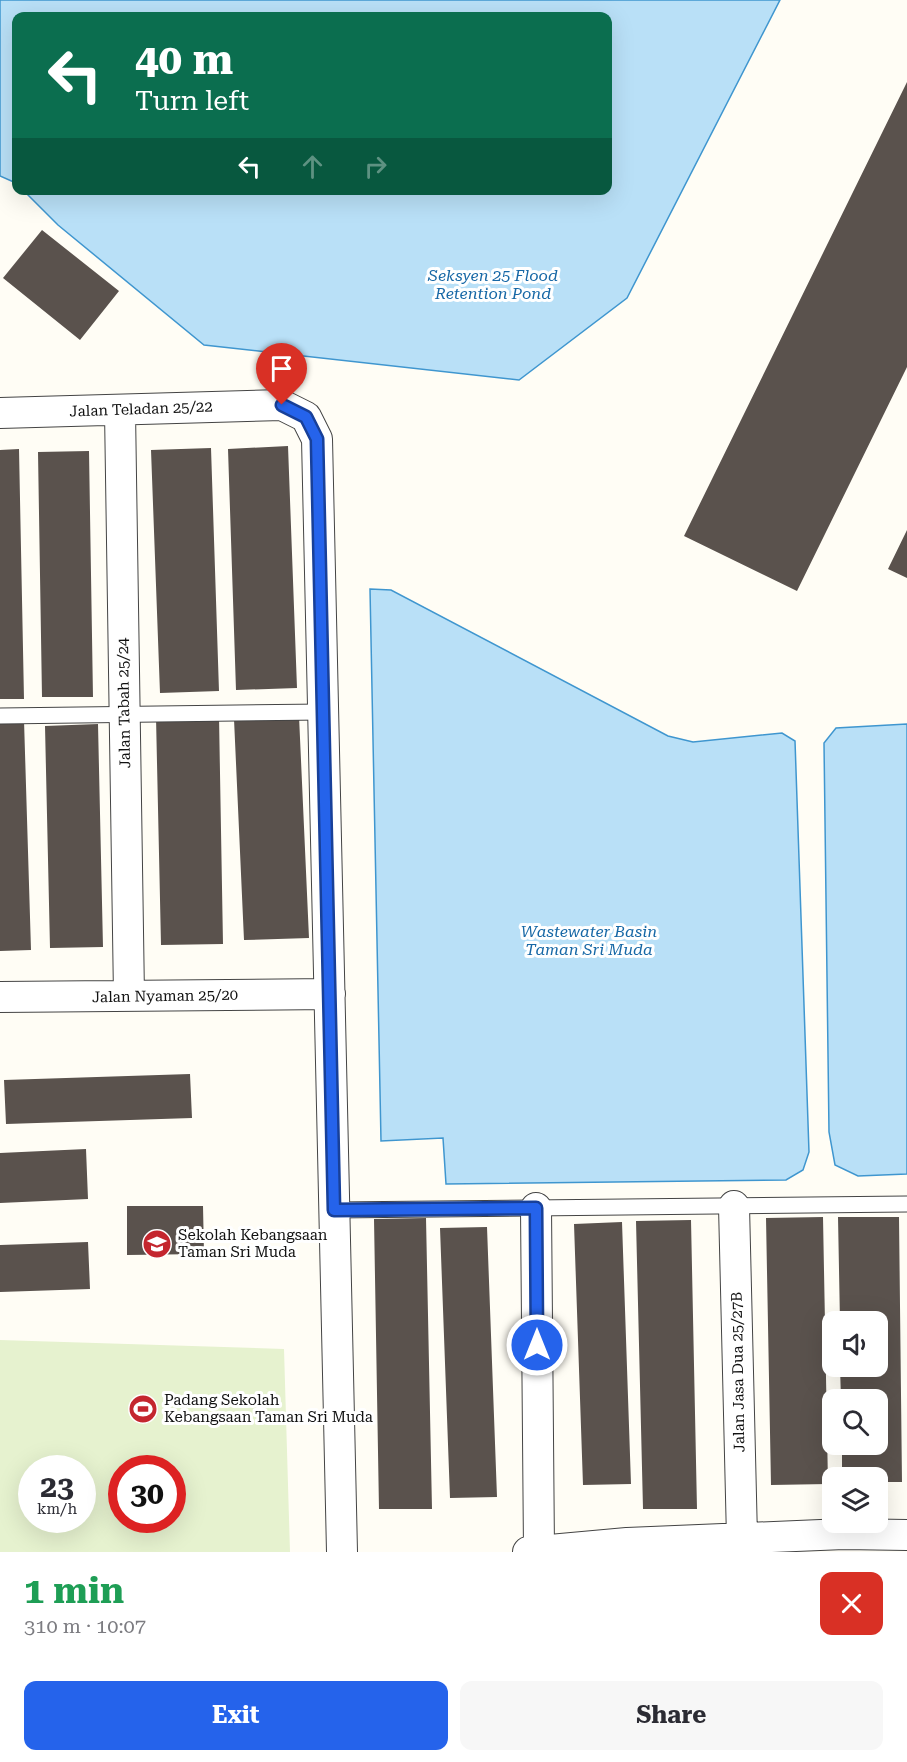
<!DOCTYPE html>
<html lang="en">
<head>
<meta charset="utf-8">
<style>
  body { margin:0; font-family:"Roboto Serif",serif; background:#f7f7f7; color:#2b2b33; height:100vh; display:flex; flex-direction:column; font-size:22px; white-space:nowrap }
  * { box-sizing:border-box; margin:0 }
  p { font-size:20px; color:#7c7c81 }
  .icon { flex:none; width:33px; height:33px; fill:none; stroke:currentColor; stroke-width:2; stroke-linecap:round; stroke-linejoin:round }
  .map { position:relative; height:1552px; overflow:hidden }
  .side { display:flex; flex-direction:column; background:#fff; flex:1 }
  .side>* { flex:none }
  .top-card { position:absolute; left:12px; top:12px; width:600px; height:183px; border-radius:12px; box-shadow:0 6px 24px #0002; background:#0b6e4f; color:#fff; overflow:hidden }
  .tools { position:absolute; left:822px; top:1311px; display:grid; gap:12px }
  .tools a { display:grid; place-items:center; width:66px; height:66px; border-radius:12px; background:#fff; box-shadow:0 6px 24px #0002; font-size:30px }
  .speed { position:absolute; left:18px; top:1455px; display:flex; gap:12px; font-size:30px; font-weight:700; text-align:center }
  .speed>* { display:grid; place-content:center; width:78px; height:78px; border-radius:50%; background:#fff; box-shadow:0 6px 24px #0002; line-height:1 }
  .speed small { font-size:15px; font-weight:400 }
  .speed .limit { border:9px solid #d22; background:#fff; color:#111 }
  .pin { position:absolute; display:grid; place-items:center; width:51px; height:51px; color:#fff; margin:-62px -26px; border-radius:50% 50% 50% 0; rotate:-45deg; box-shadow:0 0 6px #0007 }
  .pin .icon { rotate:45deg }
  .me { position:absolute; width:66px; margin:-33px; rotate:0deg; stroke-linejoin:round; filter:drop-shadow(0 0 4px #0008) }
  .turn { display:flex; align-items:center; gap:21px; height:126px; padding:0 24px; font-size:27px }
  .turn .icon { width:78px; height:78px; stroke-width:2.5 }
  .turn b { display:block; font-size:42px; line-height:51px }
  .lanes { display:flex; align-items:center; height:57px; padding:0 24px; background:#0003; justify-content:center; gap:30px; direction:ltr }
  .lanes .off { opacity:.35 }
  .round { display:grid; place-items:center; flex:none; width:63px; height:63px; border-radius:12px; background:#f7f7f7 }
  .head { display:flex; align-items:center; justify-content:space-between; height:102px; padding:0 24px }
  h1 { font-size:36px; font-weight:700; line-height:45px; color:#1e9e55 }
  .button { display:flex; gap:12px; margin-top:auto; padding:12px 24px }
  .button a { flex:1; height:69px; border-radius:12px; background:#2563eb; color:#fff; font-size:24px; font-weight:700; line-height:69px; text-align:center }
  .button a+a { background:#f7f7f7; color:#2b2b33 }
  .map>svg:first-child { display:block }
  .pitch { fill:#e6f2cf; fill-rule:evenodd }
  .water { fill:#b9e0f7; stroke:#3f96cf; stroke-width:1.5 }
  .building { fill:#5a524d }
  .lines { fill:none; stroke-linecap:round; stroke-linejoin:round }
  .lane-casing { stroke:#444; stroke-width:17 }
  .street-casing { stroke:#444; stroke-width:32 }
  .lane { stroke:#fff; stroke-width:15 }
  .street { stroke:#fff; stroke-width:30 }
  .route-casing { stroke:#184099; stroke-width:15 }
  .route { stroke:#2563eb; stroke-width:10 }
  .labels { text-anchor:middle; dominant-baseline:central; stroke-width:6; stroke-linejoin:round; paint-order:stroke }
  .street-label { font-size:15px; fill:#111; stroke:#fff }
  .poi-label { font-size:15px; fill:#111; stroke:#fff; text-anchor:start }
  .water-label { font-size:16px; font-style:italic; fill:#1768a6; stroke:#fff }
</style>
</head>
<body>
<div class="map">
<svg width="907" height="1552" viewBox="0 0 907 1552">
  <rect width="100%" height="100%" fill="#fffdf5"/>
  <path class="pitch" d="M0,1340L284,1349L290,1552H0ZM32,1468H82V1520H32ZM122,1468H172V1520H122Z"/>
  <path class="water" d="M0,0H780L627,298L519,380L204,345L58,225L24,191L608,190V16H16V183L0,176Z
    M370,589L391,590L668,736L693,742L782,733L795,741L809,1152L803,1170L786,1180L446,1184L443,1138L381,1141Z
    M907,724V1174L858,1176L835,1165L829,1132L824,743L836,728Z"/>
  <path class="building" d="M907,82V367L797,591L684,536Z
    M42,230L119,291L80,340L3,278Z
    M288,446L297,688L236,690L228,449Z
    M211,448L219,691L160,693L151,450Z
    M19,449L24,699H0V450Z
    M89,451L93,697H42L38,452Z
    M907,530V578L888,569Z
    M219,716L223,944L161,945L156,717Z
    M299,716L309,938L244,940L234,719Z
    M24,720L31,950L0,951V721Z
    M98,724L103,947L50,948L45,726Z
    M190,1074L192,1118L6,1124L4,1080Z
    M86,1149L88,1199L0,1203V1153Z
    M127,1206H203L204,1254L127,1255Z
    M823,1217L828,1484L771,1485L766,1218Z
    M838,1217H899L902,1482H878V1478H842V1444H878V1400H841L840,1366H878V1322H840Z
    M426,1218L432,1509H379L374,1219Z
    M691,1220L697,1509H643L636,1221Z
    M622,1222L631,1484L583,1485L574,1224Z
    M487,1227L497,1497L450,1498L440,1228Z
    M88,1242L90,1289L0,1292V1245Z"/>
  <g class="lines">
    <g class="lane-casing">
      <path id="lane" d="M0,716L323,712
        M334,1210L907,1204"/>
    </g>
    <g class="street-casing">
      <path id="street" d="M120,411L129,996
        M0,413L282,405L306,417L317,439L342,1552
        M0,997L330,994
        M734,1206L742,1538
        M536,1208L539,1551
        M528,1552L627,1543L844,1534L907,1535"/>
    </g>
    <use href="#lane" class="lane"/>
    <use href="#street" class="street"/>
  </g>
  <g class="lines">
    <g class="route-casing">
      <path id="route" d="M282,405L306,417L317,439L334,1210L536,1208L537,1345"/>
    </g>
    <use href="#route" class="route"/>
  </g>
  <defs>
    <g id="school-disc" transform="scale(1.5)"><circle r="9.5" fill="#c4262e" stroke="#fff"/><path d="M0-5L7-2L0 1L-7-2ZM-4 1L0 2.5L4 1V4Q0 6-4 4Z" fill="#fff"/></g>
    <g id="stadium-disc" transform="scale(1.5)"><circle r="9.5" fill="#c4262e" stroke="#fff"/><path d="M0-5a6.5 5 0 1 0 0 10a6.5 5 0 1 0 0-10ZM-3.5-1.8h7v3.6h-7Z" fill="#fff"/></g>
  </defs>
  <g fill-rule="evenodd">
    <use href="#school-disc" x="157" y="1244"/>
    <use href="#stadium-disc" x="143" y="1409"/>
  </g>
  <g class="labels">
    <g class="street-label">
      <text transform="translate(141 409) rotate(-2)">Jalan Teladan 25/22</text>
      <text transform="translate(124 703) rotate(-91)">Jalan Tabah 25/24</text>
      <text transform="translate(165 996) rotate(-1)">Jalan Nyaman 25/20</text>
      <text transform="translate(738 1372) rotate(-91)">Jalan Jasa Dua 25/27B</text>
    </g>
    <g class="poi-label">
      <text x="178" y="1235">Sekolah Kebangsaan<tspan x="178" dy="17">Taman Sri Muda</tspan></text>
      <text x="164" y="1400">Padang Sekolah<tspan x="164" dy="17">Kebangsaan Taman Sri Muda</tspan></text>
    </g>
    <g class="water-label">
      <text x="493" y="275">Seksyen 25 Flood<tspan x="493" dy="18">Retention Pond</tspan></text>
      <text x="589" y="931">Wastewater Basin<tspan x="589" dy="18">Taman Sri Muda</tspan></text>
    </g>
  </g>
</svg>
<div class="tools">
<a><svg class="icon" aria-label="sound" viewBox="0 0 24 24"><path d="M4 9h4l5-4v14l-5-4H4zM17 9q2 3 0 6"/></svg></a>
<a><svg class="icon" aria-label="search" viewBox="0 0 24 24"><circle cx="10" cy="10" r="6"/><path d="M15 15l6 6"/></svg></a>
<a><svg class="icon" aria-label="layers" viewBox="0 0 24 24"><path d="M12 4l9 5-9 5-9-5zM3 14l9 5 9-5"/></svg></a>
</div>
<div class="speed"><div>23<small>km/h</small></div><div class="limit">30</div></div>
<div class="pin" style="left:282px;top:405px;background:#d93025"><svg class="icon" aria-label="arrive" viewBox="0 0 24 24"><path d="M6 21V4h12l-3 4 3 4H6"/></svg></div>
<svg class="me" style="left:537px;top:1345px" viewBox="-20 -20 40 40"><circle r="17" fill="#2563eb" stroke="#fff" stroke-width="3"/><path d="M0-11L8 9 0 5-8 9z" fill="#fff"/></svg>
<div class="top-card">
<div class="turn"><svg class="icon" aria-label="left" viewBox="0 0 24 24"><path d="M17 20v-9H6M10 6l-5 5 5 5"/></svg><div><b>40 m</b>Turn left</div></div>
<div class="lanes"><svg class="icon" aria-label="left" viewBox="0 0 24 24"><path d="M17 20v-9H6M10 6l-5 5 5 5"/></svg><svg class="icon off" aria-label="ahead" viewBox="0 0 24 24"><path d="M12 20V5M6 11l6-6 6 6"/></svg><svg class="icon off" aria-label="right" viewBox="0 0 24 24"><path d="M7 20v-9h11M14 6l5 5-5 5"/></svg></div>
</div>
</div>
<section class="side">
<div class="head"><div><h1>1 min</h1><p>310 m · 10:07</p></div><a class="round" style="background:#d93025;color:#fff"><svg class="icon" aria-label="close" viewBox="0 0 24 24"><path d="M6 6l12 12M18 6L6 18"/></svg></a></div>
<div class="button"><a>Exit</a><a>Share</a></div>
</section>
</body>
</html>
